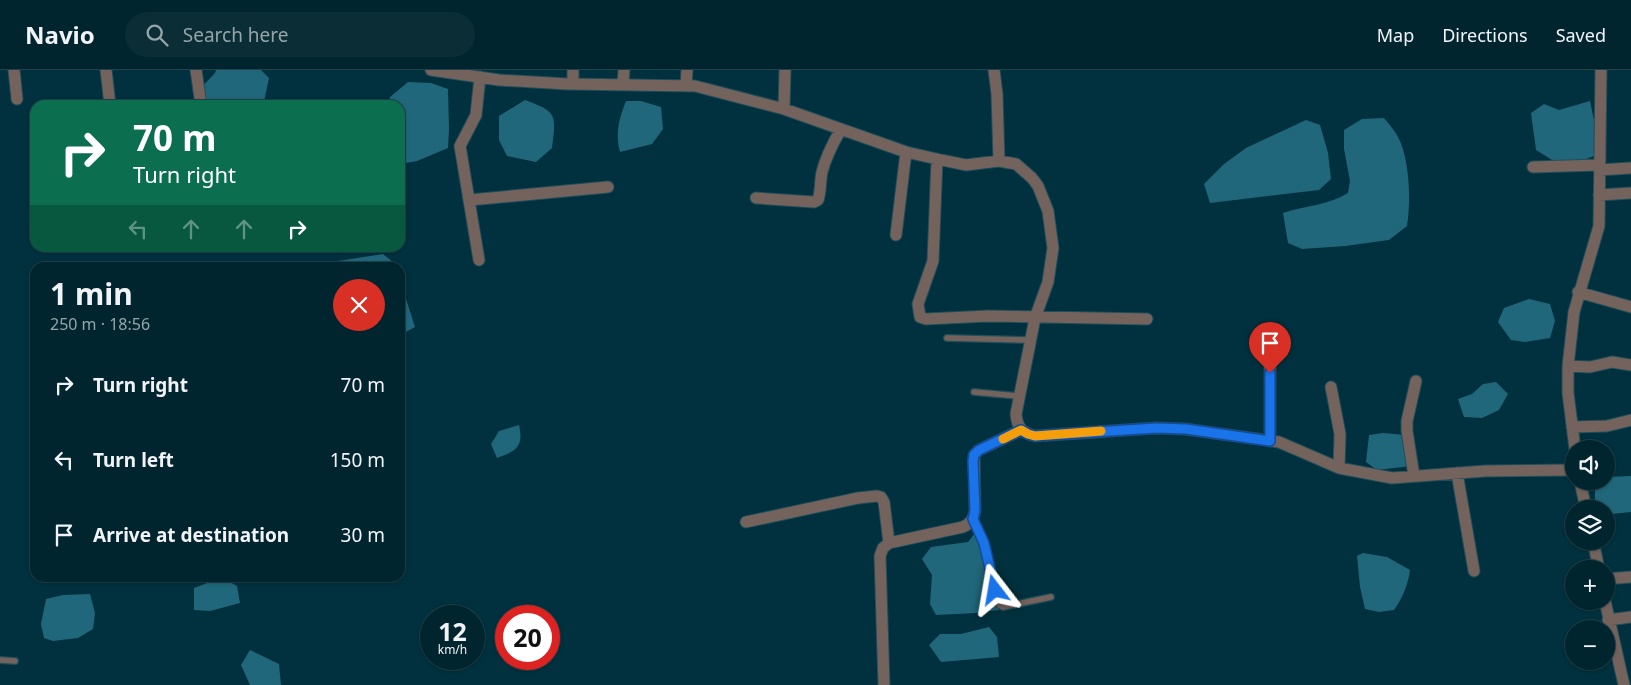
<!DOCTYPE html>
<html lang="en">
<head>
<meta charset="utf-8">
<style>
  body { margin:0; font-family:"Noto Sans",sans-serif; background:#0b2d36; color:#f1f3f6; height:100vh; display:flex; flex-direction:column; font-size:19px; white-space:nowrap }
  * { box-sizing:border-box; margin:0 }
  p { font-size:16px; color:#96a5aa }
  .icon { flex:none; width:28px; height:28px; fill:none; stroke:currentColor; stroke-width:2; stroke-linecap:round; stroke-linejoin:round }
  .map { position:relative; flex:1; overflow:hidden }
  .sheet { position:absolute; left:30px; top:192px; width:375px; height:320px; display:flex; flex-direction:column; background:#01252e; border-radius:15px; box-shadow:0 1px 4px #0004,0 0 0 1px #23424a }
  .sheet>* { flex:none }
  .top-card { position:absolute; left:30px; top:30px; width:375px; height:152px; border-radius:15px; box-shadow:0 1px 4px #0004,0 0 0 1px #23424a; background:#0b6e4f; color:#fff; overflow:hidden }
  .controls { position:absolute; left:1565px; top:370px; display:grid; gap:10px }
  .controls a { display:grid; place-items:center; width:50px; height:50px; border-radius:50%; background:#01252e; box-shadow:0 1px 4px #0004,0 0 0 1px #23424a; font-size:25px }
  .speed { position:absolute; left:420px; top:535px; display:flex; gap:10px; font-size:25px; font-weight:700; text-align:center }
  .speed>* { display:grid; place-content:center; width:65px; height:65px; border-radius:50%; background:#01252e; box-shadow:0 1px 4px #0004,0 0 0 1px #23424a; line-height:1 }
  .speed small { font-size:12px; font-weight:400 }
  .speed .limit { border:8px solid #d22; background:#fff; color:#111 }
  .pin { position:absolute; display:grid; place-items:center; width:42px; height:42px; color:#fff; margin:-51px -21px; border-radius:50% 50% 50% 0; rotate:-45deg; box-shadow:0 0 5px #0007 }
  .pin .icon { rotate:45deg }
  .me { position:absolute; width:55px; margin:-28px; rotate:346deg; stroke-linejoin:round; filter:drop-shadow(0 0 4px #0008) }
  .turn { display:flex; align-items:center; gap:18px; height:105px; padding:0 20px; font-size:22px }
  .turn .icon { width:65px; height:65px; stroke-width:2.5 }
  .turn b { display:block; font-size:35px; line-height:42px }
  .lanes { display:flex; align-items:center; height:48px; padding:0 20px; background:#0003; justify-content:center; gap:25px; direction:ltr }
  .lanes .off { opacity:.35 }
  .round { display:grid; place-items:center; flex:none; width:52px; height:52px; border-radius:26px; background:#0b2d36 }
  .overview { display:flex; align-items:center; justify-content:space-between; height:85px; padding:0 20px }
  h1 { font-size:30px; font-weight:700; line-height:38px }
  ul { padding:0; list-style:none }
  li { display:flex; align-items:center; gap:15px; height:75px; padding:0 20px }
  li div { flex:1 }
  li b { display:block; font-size:19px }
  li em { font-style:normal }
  header { display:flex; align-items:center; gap:30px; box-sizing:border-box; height:70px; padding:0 25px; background:#01252e; border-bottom:1px solid #23424a }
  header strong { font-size:24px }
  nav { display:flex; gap:28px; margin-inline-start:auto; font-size:18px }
  .search { width:350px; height:45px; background:#0b2d36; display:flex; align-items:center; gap:12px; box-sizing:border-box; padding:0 18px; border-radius:28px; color:#96a5aa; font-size:19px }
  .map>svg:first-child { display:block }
  .water { fill:#20677b }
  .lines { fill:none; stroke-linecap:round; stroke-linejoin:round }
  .service-casing { stroke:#224e5a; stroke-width:8 }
  .minor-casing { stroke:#224e5a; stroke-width:13 }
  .service { stroke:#74635d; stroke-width:5.5 }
  .minor { stroke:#74635d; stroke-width:11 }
  .route-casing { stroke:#114b97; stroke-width:12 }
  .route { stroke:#1a73e8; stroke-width:9 }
  .slow { stroke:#f59e0b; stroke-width:9 }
</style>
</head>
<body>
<header>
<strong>Navio</strong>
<div class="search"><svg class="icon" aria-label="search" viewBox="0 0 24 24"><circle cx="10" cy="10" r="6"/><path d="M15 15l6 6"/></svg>Search here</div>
<nav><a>Map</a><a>Directions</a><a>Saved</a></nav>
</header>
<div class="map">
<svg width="1631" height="615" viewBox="0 0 1631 615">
  <rect width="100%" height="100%" fill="#01313e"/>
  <path class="water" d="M216,0H261L269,8L264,32L254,35H206L199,20L215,3Z
    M408,12L431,13L448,19L449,59L448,78L417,91L400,94V35H389L390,27Z
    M525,30C558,42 556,45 552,78L536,92L507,86L499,70V46Z
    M626,31H641L661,37L663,59L652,74L620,82C615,63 619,49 626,31Z
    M1590,31L1595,55L1594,86L1576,93H1557L1536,80L1531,43L1544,34L1559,40Z
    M1384,48C1389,54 1395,61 1398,67C1410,90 1411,131 1407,156L1389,170L1345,176L1302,179L1288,173L1283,143C1304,136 1329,135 1348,123L1350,111L1344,79V60L1362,49Z
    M1306,50L1320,55L1328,83L1331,109L1319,120L1210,133L1204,114L1224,94L1246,78Z
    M383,184L394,193L396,197H338V191Z
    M400,210L415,257L400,265Z
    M1529,229L1550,234L1555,251L1550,268L1525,272L1511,270L1498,252L1504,238Z
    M1496,312L1508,324L1499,340L1482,348L1464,347L1458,329L1472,324L1483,314Z
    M519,355C524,377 516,381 497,388L491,374L499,361Z
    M1383,363L1405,365L1411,396L1377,400L1366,392L1369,365Z
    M1631,406V442L1612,444L1606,441V439L1595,433V411H1606V407Z
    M975,463C990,487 1000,511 999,540L976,543L936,545L930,534L932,505L922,489L931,477L968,472Z
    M1363,483L1387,487L1410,500C1408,515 1403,527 1394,540L1379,542L1365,539L1360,517L1357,486Z
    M228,511L237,516L240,533L210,541L194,540V518L210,512Z
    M90,524L95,543L93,559L78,568L53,571L44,568L41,554L46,529L63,525Z
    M989,557L997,567L999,587L941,592L929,575L940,564H961Z
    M250,580L279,594L281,615H250L241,595Z"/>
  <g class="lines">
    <g class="service-casing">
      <path id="service" d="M947,268L1030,270
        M974,322L1019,326
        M973,449L984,473L999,535L1003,537L1051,527
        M0,590L15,591"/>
    </g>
    <g class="minor-casing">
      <path id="minor" d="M14,0L17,29
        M106,0L110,35
        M196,0L201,35
        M431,0L499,10L568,14L695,16L784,39L906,82L937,89L966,95L999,91L1016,94L1032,108L1038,116L1048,141L1053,178L1048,212L1035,248L1016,344C1017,357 1022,363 1035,366L1156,358L1185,359L1279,372L1339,398L1392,408L1485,401L1574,400
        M573,0V14
        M994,0L997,24L999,91
        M623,14L624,0
        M686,15L687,0
        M784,39L785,0
        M937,89L933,191L918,234L920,247L926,249L988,246L1147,249
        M1533,97L1599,95
        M1599,100L1631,98
        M1599,125L1631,123
        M756,128L814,132L818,130C821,121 820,112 822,102C826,86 833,73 841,59
        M469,130L608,117
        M896,165L906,82
        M479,190L460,76L476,45L480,7
        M1578,222L1631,237
        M1270,269V371
        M1568,296L1590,297L1612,292L1631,295
        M1331,317L1340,364L1339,398
        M1572,357L1607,356L1631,350
        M1575,379L1568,323V296L1574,242L1599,156L1601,0
        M1457,403L1474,501
        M1414,406L1407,361V351L1416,311
        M1580,411L1586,439
        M746,452L858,428L877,426L881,427L884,432L889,473L883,478L880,486L884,615
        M1593,471L1599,499
        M889,473L963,457C971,453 973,450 975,441L974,385L979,380L1021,360
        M1606,509L1631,507
        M1605,531L1624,615
        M1608,550L1631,547"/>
    </g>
    <use href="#service" class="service"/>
    <use href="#minor" class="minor"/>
  </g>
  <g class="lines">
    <g class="route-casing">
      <path id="route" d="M995,520L984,473L973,449L975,441L973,391L974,385L979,380L1021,360L1028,364L1035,366L1156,358L1186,359L1270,371V303"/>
    </g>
    <use href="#route" class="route"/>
    <path class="slow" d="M1003,369L1021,360L1028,364L1035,366L1101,361"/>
  </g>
</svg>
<div class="controls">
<a><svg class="icon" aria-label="sound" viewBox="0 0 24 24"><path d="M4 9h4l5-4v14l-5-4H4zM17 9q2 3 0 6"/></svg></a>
<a><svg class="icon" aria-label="layers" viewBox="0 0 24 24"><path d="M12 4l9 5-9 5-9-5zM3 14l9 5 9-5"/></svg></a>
<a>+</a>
<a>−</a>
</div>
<div class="speed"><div>12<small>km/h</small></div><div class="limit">20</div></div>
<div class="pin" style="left:1270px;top:303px;background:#d93025"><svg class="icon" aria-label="arrive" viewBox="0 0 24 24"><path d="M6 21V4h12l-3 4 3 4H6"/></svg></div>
<svg class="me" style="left:995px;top:520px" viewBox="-20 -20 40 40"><path d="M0-17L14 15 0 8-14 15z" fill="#1a73e8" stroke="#fff" stroke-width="4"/></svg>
<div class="top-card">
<div class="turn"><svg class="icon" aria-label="right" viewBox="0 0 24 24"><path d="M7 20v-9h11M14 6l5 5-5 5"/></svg><div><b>70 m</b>Turn right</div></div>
<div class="lanes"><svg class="icon off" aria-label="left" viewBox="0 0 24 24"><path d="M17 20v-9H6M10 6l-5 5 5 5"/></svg><svg class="icon off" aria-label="ahead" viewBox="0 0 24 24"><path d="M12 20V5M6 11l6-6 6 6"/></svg><svg class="icon off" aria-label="ahead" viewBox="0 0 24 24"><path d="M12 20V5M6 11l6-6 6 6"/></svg><svg class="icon" aria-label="right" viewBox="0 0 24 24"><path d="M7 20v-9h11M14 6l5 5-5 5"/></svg></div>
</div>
<section class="sheet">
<div class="overview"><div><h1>1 min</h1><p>250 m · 18:56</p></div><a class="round" style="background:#d93025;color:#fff"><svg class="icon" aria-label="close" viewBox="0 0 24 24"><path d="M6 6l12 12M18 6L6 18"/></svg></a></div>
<ul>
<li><svg class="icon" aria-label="right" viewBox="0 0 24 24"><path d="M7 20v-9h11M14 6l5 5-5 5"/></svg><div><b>Turn right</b></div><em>70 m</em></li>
<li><svg class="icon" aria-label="left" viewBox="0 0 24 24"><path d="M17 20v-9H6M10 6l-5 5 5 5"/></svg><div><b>Turn left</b></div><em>150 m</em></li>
<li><svg class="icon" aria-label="arrive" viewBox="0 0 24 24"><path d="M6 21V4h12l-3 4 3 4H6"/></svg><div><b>Arrive at destination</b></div><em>30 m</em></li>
</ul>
</section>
</div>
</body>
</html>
